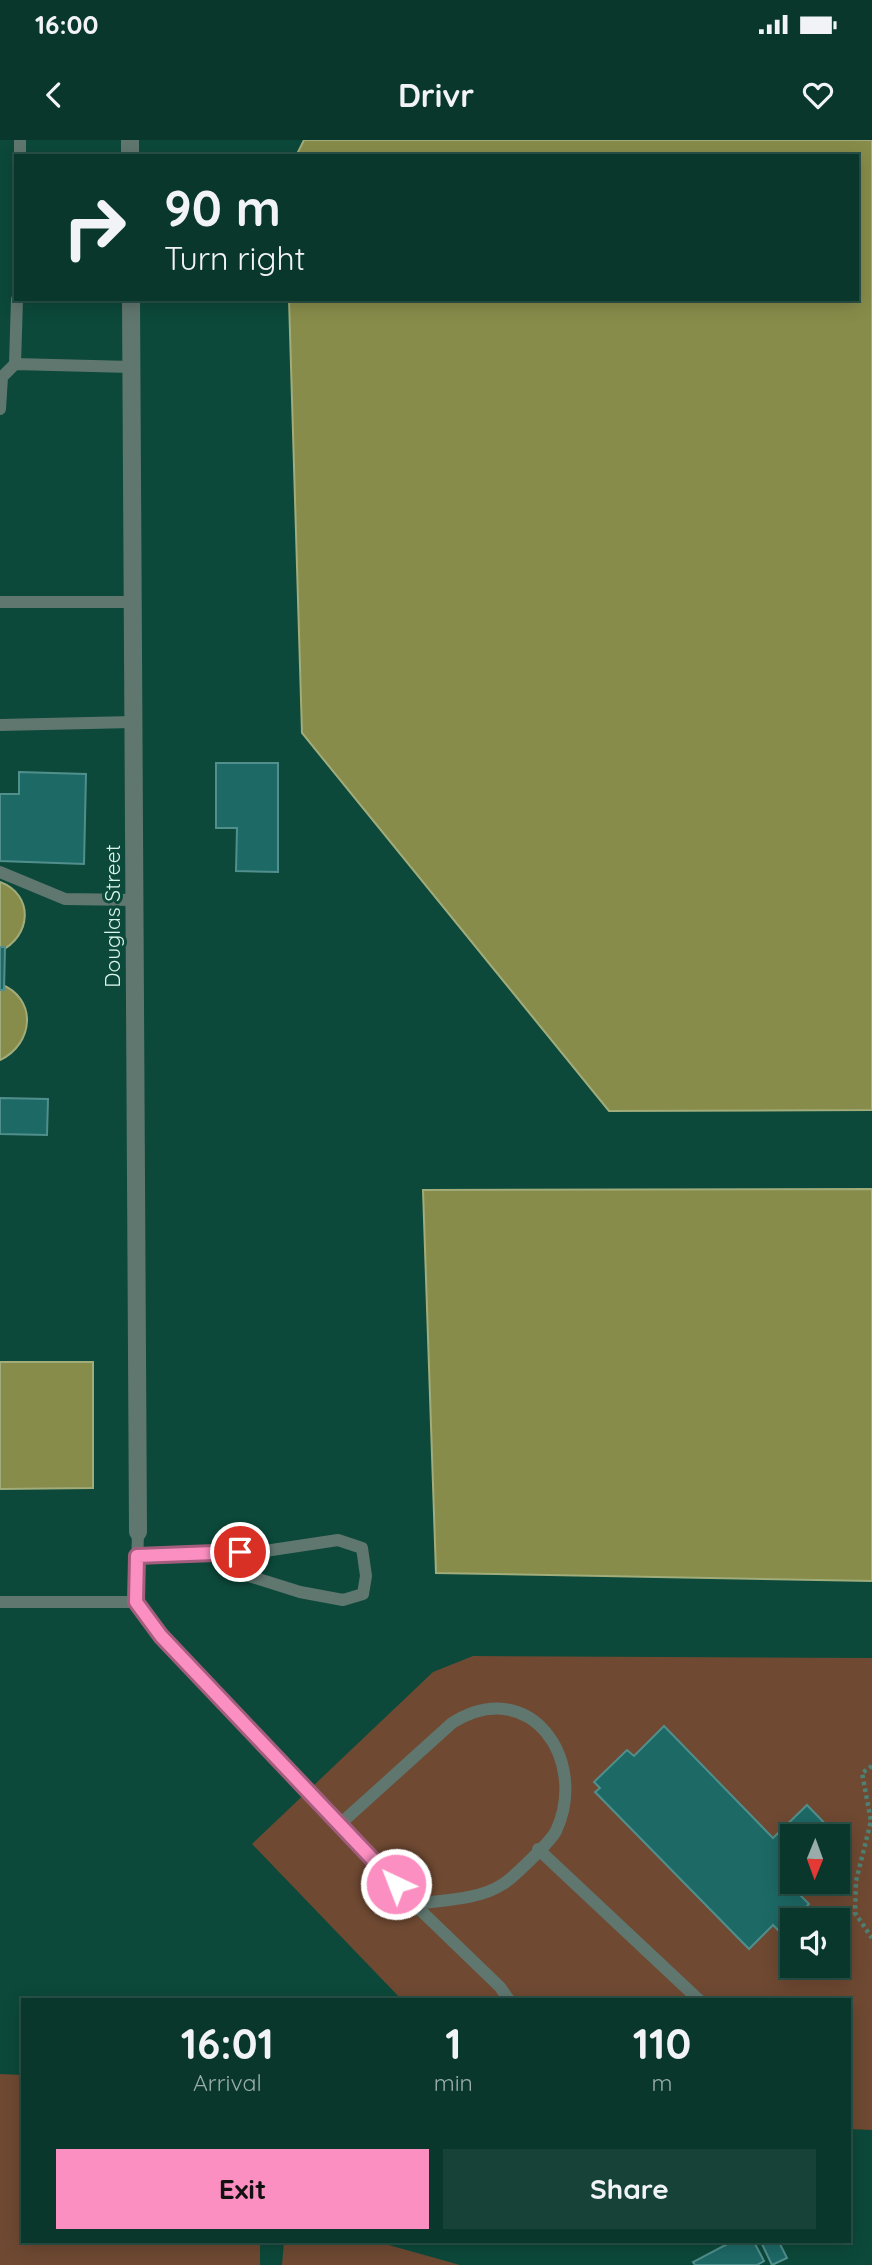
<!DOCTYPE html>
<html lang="en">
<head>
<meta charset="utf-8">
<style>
  body { margin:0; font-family:Quicksand,sans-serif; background:#174238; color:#f1f3f6; height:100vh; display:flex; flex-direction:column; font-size:26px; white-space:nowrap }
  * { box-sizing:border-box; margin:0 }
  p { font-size:23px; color:#99aca9 }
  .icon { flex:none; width:38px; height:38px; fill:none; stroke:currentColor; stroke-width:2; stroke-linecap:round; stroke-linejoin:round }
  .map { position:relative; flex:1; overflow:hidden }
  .panel { position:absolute; left:21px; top:1858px; width:830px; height:245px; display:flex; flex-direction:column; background:#09372c; border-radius:0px; box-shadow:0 4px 18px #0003,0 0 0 2px #295148 }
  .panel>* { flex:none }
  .banner { position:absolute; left:14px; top:14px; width:845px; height:147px; border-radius:0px; box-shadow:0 4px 18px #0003,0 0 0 2px #295148; background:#09372c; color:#f1f3f6; overflow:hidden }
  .needle { width:46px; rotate:181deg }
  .tools { position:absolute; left:780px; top:1684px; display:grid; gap:14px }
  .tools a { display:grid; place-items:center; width:70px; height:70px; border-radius:0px; background:#09372c; box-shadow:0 4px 18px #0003,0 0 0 2px #295148; font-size:35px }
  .pin { position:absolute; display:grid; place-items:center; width:60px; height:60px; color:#fff; margin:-30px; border:4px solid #fff; border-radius:50%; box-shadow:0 2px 7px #0007 }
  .me { position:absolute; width:77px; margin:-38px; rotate:317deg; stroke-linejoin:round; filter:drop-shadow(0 0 5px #0008) }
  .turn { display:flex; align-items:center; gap:24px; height:147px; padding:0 35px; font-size:32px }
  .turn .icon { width:91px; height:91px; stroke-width:2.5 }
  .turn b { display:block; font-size:49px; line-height:60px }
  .eta { display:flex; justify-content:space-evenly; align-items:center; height:119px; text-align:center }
  .eta b { font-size:42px; font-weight:800; line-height:49px }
  .action { display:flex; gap:14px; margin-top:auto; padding:14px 35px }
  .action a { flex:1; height:80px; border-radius:0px; background:#fc8fc1; color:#111; font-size:28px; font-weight:800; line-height:80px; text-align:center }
  .action a+a { background:#174238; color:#f1f3f6 }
  .status { display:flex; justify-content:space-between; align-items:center; height:49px; padding:0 35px; background:#09372c; direction:ltr }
  .status svg { height:19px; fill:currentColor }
  header { display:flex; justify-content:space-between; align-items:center; height:91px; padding:0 35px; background:#09372c; font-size:32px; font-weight:800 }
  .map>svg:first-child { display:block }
  .green { fill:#6f4932; fill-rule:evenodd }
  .water { fill:#888c4a; stroke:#a1ac7b; stroke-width:2 }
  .building { fill:#1d6966; stroke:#518f8d; stroke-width:2 }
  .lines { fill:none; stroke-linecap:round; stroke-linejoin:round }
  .path { stroke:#4e8173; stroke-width:4.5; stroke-dasharray:3.5 3.5; stroke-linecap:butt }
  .service { stroke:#60776f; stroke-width:12 }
  .minor { stroke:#60776f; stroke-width:18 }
  .route-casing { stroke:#a45d7d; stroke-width:18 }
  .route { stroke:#fc8fc1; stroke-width:12 }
  .labels { text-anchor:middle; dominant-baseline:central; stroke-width:6; stroke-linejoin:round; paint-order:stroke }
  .street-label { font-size:21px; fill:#daf6ec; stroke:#0c493a }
</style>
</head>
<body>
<div class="status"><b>16:00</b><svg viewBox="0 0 49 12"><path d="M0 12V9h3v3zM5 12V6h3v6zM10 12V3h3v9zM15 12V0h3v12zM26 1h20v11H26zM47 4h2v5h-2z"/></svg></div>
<header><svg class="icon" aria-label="back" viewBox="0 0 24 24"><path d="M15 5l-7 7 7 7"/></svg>Drivr<svg class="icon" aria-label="heart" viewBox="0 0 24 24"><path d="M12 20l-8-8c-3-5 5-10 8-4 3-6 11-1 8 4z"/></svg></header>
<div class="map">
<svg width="872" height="2125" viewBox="0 0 872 2125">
  <rect width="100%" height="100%" fill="#0c493a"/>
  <path class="green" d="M473,1516L872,1518V1990L849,1989V1860H402L252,1704L433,1532ZM793,1696H838V1741H793ZM793,1780H838V1825H793Z
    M0,1934L23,1935V2102H260V2125H0Z
    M284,2102H378L460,2125H282Z"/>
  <path class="water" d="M304,0H872V970L609,971L302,593L289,159H858V16H296Z
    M0,742C35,755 31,797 0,811Z
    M0,844C38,858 34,904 0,920Z
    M872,1049V1441L436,1433L423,1050Z
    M0,1222H93V1348L0,1349Z"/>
  <path class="building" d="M216,623H278V732L236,731L237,688H216Z
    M19,632L86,634L84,724L0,721V654H19Z
    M0,807H5L4,850H0Z
    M0,958L48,959L47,995L0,994Z
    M664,1586L773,1698L807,1665L837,1696H793V1741H814L800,1755L809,1764L780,1792L773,1785L749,1809L595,1652L600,1648L594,1642L627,1610L634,1616Z
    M731,2102H754L764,2121L757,2125H695L693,2122Z
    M761,2102H779L787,2118L772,2125Z"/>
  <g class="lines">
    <path class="path" d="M872,1626L862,1633L871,1681L856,1741L855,1773L872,1798"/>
    <path class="service" d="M20,16V0
      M15,224L17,159
      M0,269L2,237L15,224L131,227
      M0,462H132
      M0,585L133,582
      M0,732L65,759L134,760
      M138,1392L136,1462L161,1497L414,1764L500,1847L509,1860
      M137,1416L265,1411L338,1400L362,1408L366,1436L363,1454L343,1460L300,1452L246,1435L214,1413
      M0,1462H136
      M339,1685L452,1583C530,1534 589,1620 556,1691C551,1701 514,1737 503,1744C479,1760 443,1760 414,1764
      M538,1709L699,1860"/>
    <path class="minor" d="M130,0V16
      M131,159L138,1392"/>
  </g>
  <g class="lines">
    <g class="route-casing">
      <path id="route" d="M240,1412L137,1416L136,1462L161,1496L396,1744"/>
    </g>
    <use href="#route" class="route"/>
  </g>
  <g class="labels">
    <g class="street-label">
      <text transform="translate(112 776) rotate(-90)">Douglas Street</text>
    </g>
  </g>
</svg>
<div class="tools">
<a><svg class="needle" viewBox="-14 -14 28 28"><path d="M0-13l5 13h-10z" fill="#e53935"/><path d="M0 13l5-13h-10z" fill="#99aca9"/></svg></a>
<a><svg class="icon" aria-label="sound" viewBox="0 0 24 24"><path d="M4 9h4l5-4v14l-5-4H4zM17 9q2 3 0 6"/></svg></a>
</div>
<div class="pin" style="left:240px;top:1412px;background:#d93025"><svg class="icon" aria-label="arrive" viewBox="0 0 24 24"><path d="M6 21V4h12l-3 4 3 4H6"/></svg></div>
<svg class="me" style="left:396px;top:1744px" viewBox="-20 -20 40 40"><circle r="17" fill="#fc8fc1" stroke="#fff" stroke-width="3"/><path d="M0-11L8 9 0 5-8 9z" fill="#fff"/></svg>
<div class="banner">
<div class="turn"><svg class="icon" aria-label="right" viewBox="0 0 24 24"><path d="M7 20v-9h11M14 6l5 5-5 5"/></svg><div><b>90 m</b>Turn right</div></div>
</div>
<section class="panel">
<div class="eta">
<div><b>16:01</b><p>Arrival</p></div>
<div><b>1</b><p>min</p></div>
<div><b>110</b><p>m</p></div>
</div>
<div class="action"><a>Exit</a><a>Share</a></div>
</section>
</div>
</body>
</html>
